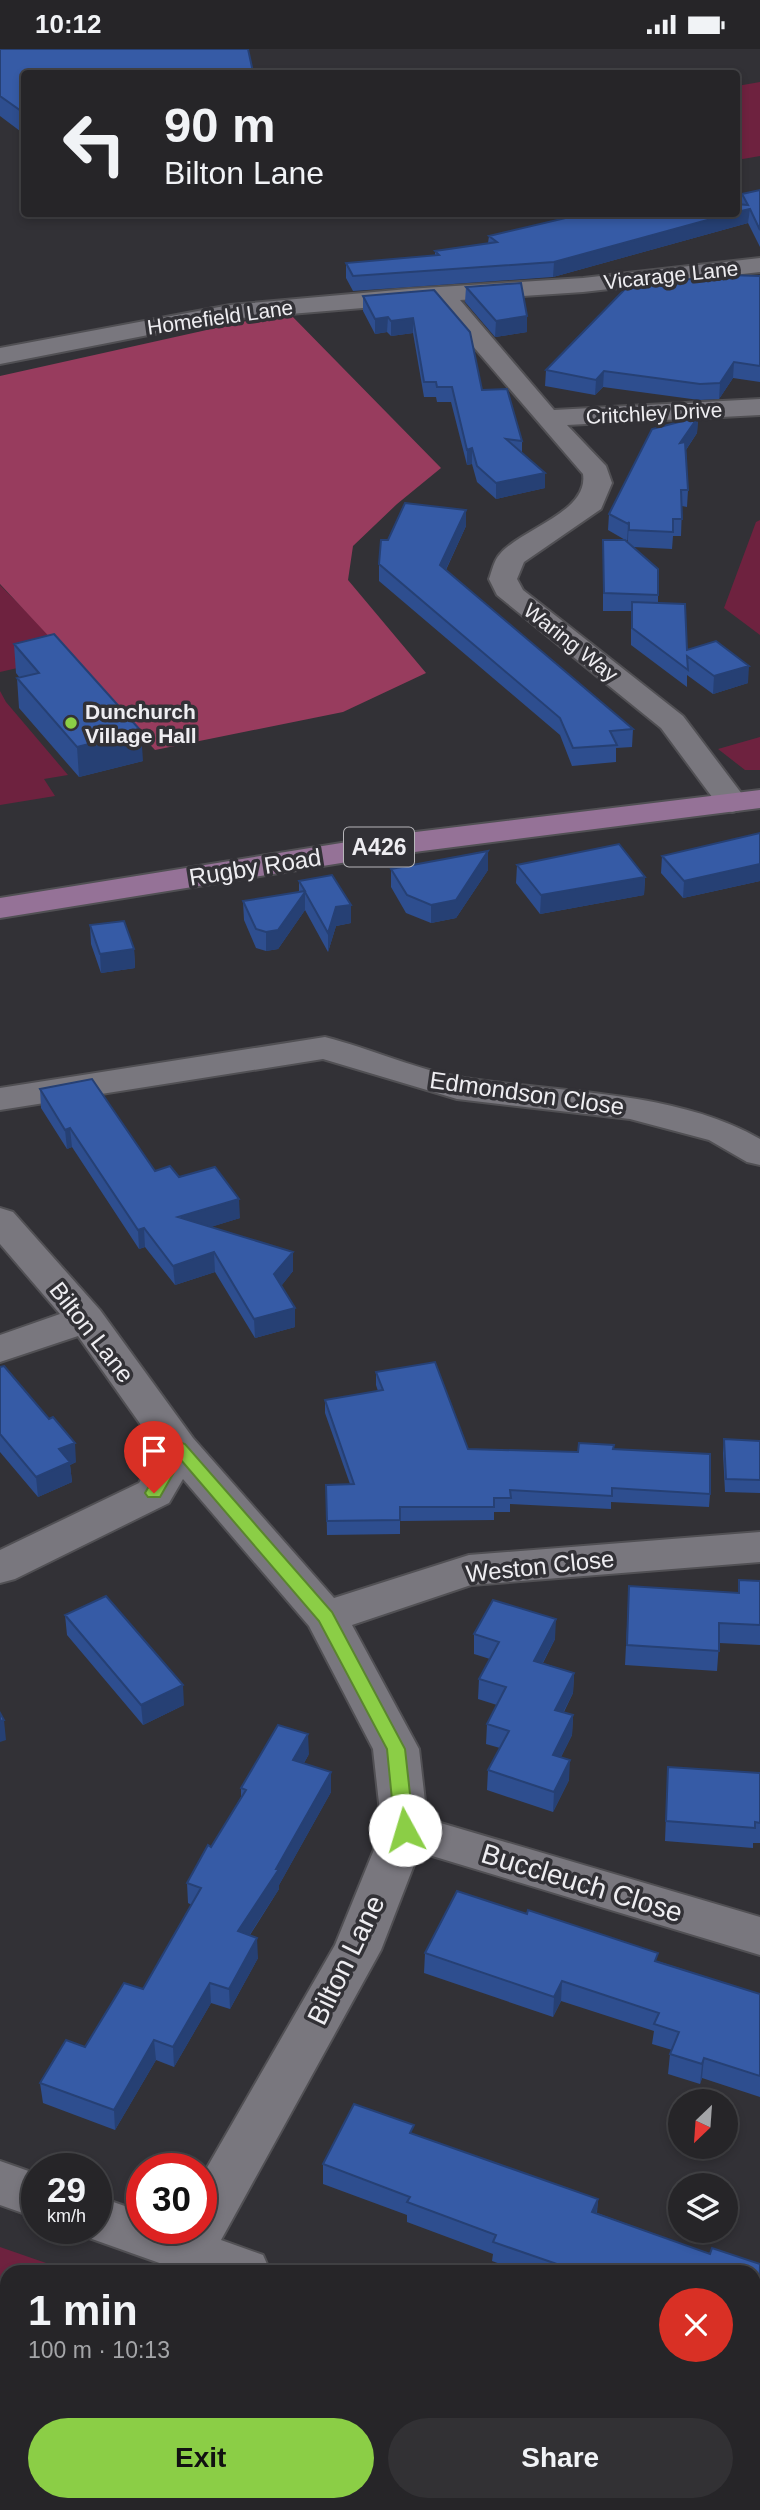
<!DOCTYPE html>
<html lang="en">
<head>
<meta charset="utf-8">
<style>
  body { margin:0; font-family:Arial,sans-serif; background:#323134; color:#f1f3f6; height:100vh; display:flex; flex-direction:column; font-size:26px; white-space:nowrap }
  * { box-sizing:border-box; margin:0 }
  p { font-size:23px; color:#a4a5a8 }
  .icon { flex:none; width:38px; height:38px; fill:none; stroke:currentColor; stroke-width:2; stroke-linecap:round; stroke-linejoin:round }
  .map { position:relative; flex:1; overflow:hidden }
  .details { position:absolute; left:0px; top:2216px; width:761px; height:247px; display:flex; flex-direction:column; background:#262528; border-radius:21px 21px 0 0; box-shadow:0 4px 10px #0003,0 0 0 2px #424245 }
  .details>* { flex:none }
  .top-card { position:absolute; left:21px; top:21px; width:719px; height:147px; border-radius:7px; box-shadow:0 4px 10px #0003,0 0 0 2px #424245; background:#262528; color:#f1f3f6; overflow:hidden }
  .needle { width:46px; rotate:205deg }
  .controls { position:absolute; left:668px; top:2040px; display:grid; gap:14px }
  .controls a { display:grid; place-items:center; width:70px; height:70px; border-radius:50%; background:#262528; box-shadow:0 4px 10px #0003,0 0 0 2px #424245; font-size:35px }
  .speed { position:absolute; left:21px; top:2104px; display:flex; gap:14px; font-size:35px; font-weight:700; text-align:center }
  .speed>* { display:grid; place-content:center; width:91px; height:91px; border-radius:50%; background:#262528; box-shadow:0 4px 10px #0003,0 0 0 2px #424245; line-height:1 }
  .speed small { font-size:18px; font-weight:400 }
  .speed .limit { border:10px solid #d22; background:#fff; color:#111 }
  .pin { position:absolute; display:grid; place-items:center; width:60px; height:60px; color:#fff; margin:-72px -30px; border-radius:50% 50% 50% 0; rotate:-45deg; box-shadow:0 0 7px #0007 }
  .pin .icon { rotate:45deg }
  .me { position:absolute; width:77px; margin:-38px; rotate:354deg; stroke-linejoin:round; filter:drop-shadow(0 0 5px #0008) }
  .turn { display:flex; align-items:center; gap:24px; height:147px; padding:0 28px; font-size:32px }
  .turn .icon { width:91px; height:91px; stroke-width:2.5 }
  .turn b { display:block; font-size:49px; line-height:60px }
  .round { display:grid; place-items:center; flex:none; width:74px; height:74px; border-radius:37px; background:#323134 }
  .head { display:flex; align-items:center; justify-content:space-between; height:119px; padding:0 28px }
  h1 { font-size:42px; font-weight:800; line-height:52px }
  .primary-button { display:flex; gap:14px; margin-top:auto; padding:14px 28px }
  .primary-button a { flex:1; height:80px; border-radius:42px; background:#8bce46; color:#111; font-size:28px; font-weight:800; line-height:80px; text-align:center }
  .primary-button a+a { background:#323134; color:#f1f3f6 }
  .status { display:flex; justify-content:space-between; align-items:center; height:49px; padding:0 35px; background:#262528; direction:ltr }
  .status svg { height:19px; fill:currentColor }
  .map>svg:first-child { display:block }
  .green { fill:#6e223f }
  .forest { fill:#983c5e }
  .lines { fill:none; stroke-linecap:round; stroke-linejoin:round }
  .minor-casing { stroke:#515054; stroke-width:4 }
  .major-casing { stroke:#515054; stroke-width:4 }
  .minor { fill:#79777e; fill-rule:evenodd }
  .major { fill:#957297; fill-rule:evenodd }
  .wall { fill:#2e4e8f }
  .shaded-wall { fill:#264074 }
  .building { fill:#365ba6; stroke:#264074; stroke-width:2 }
  .route { fill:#8bce46; stroke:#5a862e; stroke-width:2 }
  .poi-dot { fill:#8bce46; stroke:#323136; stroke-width:2.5 }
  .labels { text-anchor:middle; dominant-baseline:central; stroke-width:7; stroke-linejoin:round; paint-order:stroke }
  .far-street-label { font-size:21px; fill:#eeedf1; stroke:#323136 }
  .far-poi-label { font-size:21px; font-weight:bold; fill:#eeedf1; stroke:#323136; text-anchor:start }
  .shield { fill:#323136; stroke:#b6b5b9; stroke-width:2 }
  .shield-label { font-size:23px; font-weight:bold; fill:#eeedf1 }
  .street-label { font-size:24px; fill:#eeedf1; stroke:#323136 }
  .near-street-label { font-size:28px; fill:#eeedf1; stroke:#323136 }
</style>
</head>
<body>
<div class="status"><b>10:12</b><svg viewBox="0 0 49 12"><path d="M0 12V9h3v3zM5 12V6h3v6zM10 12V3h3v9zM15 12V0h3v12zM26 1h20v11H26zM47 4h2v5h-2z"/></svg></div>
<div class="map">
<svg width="760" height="2461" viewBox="0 0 760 2461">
  <rect width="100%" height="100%" fill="#323136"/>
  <path class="green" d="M760,33V107L737,111V37Z
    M760,471V586L724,559L756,473Z
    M0,536L70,607L0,623Z
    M0,642L6,653L68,726L44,730L55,747L0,756Z
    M760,688V721H745L718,700Z
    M0,2198L69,2222H7V2455H711L727,2461H0Z"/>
  <path class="forest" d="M288,263L441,419L397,455L353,497L348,531L426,624L343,663L155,701L0,535V327Z"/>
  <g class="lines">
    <g class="minor-casing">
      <path id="minor" d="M760,209V223L583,243L460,251L554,361L760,350V366L567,376L606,417L612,434L601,460L524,513L517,530L523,541L683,667L748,753L743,760L732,763L721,760L661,679L497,546L489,530C492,522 494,511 500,505C521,480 589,463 583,425L435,253L230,270L0,315V299L230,256L408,240L583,229Z
        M325,988C369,999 420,1022 464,1029C559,1044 675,1041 760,1090V1116L747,1113L709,1091L630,1070L457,1050L323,1010L0,1061V1039Z
        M0,1159L13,1163L100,1261L193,1389L334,1549L469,1506L760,1483V1513L471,1536L352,1576L419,1700L427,1770L760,1868V1906L419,1803L381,1901L221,2191L263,2206L270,2222H182L78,2185L75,2179H96V2147L142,2163V2179H201V2129L335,1896L382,1781L373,1700L309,1577L183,1430L169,1454L15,1530L0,1534V1501L139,1434L158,1400L78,1287L0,1313V1286L60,1265L0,1195Z
        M0,2112L37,2125V2169L0,2156Z
        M754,2379L760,2381V2431L754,2430Z"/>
    </g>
    <g class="major-casing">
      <path id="major" d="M760,741V759L391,806L0,869V849L391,786Z"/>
    </g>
    <use href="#minor" class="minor"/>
    <use href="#major" class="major"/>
  </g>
  <path class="wall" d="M0,0L24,24V85L0,67Z
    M760,141V198L748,174L553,228L353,242L346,229V214L435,207V202L488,194L489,187L563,170L554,164H737L742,155V145Z
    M760,227V333L733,329L719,350L699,351L603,338L595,346L545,337L546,321Z
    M466,238L527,267V283L495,288L465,253Z
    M434,241L482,341L522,392V404L545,424V439L496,450L477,433L472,415L467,416L451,353H437L436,348H424L413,284L391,287L387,283L375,285L363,262V247Z
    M698,368L697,384L686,401L688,441L687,458L682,457L681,487H673L672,500L633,498L658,546V554L687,601L748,634L713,645L687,626V638L631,596V562H603V491L628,494V490L627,492L608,481L609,465Z
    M466,461V477L446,521L633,680L632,698L616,699V713L572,717L560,686L379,532V515L388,491Z
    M14,595L143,712L79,728L19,659L17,629H20L16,624Z
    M760,784V832L683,849L661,824L662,807Z
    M517,816L645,828L644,846L540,865L516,834Z
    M391,820L488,821L456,869L431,874L406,864L391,838Z
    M299,832L351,856V874L336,877L328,903L305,861L278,900L266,902L256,899L244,871L243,852L299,843Z
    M90,876L134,900L135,919L101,924L91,895Z
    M40,1040L155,1122L179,1128L240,1169L210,1178L293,1222L281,1237L295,1259V1278L255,1289L215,1223L175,1236L145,1198L139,1200L72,1098L67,1100L41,1059Z
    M0,1318L76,1413L70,1416L72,1433L38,1448L0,1403Z
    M376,1323L468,1400L578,1403L613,1400L710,1445L709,1458L611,1453V1460L510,1455V1463H494V1471L400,1472V1485L327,1486L326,1436L350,1435L325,1364V1351L378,1342L376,1336Z
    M724,1390L760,1392V1444L725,1443L723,1404Z
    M739,1531L760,1532V1596L719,1594L717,1622L625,1616L629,1537L738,1544Z
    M65,1566L184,1656L143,1676L67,1586Z
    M474,1585L555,1590L543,1614L574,1624L573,1644L564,1663L573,1666L572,1686L561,1708L569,1731L553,1763L487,1741L488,1721L500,1699L486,1695L487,1675L497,1656L478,1650L479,1630L490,1610L474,1605Z
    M309,1705L304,1714L331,1723V1743L279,1836V1840L250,1886L258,1909L230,1960L211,1954L174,2018L156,2011L115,2081L43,2054L40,2034L85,1998L143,1940L192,1856L188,1854L187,1834L211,1798L241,1748V1739Z
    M668,1718L760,1724V1794H753V1799L665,1792Z
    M425,1904L657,1912L760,1945V2048L702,2029L700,2035L668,2025L670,2005L672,2001L652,1995L654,1982L561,1952L553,1968L424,1924Z
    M413,2085L598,2150L597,2164L710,2205L760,2215V2304L759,2303L757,2310L754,2309V2222H520L492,2212L493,2205L407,2173V2166L323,2135V2115Z"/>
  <path class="shaded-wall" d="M750,160L748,174L553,228L554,213L733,164H737V163Z
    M527,267V283L495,288L496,272Z
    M388,268L387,283L375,285V270Z
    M413,269V284L391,287V272Z
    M734,313L733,329L719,350L720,334Z
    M604,322L603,338L595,346L596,331Z
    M698,368L697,384L679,411L680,394Z
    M472,399V415L467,416V401Z
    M545,424V439L496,450V434Z
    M466,461V477L440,533V516Z
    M629,473L628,490L627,492L628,475Z
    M749,617L748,634L713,645L714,627Z
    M141,682L143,712L79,728L77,698Z
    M488,802V821L456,869L431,874V856Z
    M760,815V832L683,849L684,832Z
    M645,828L644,846L540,865L541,846Z
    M305,843V861L278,900L266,902V883Z
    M351,856V874L336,877L328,903V884L336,858Z
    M134,900L135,919L101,924L100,905Z
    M70,1079L72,1098L67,1100L65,1081Z
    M239,1150L240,1169L179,1188L178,1168Z
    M144,1179L145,1198L139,1200L138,1181Z
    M214,1203L215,1223L175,1236L173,1217Z
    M293,1203V1222L275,1245L274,1225Z
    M295,1259V1278L255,1289L254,1270Z
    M75,1394L76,1413L70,1416L72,1433L38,1448L36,1428L59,1400Z
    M556,1570L555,1590L533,1632L534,1612Z
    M574,1624L573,1644L554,1681L555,1661Z
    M183,1636L184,1656L143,1676L141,1656Z
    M573,1666L572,1686L552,1726L553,1706Z
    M4,1671L6,1691L0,1693V1672Z
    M308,1685L309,1705L294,1731L293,1711Z
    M570,1711L569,1731L553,1763L554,1743Z
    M331,1723V1743L279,1836V1840L239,1902L238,1882L276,1820Z
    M257,1889L258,1909L230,1960L229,1940Z
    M562,1932L561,1952L553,1968L554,1948Z
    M210,1934L211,1954L174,2018L173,1998Z
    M154,1991L156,2011L115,2081L114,2061Z
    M704,2009L702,2029L700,2035L702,2015Z
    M598,2150L596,2169L592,2163Z
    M760,2288L759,2303L757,2310Z"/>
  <path class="building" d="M0,0H248L253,23L255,24H24V64L0,47Z
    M760,141V181L750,160L737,163V155L748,156L742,145Z
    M582,164H733L554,213L353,227L346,214L439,206L435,202L497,193L489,187L583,165Z
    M728,226L760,227V317L734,313L720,334L700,335L604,322L596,331L546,321L628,237Z
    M521,234L527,267L496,272L466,238Z
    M434,241L470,283L482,341L507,340L522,392L506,390L545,424L496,434L477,417L472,399L467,401L452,338H437L436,333H424L413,269L391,272L388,268L375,270L363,247Z
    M698,368L680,394L685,393L688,441H681L682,470H673V483L629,481V473L628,475L609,465L652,380Z
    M405,454L466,461L440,516L633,680L610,682L617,696L573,699L560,669L379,515L381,491H388Z
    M603,491H625L658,520V546L604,544Z
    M632,553L685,555L687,601L716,592L749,617L714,627L687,607L688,621L632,579Z
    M54,585L141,682L77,698L17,629L39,624L14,595Z
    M760,784V815L684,832L662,807Z
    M619,795L645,828L541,846L517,816Z
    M488,802L456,851L431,856L407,846L391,820Z
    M332,826L351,856L336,858L328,884L305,843L278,881L266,883L256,880L243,852L305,842L299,832Z
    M124,872L134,900L100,905L90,876Z
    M92,1030L155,1122L170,1117L179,1128L215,1118L239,1150L178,1168L293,1203L274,1225L295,1259L254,1270L214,1203L173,1217L144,1179L138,1181L70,1079L65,1081L40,1040Z
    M435,1313L468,1400L578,1403L579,1394L614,1396L613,1400L710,1405V1445L612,1439V1447L510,1441L511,1449H494V1458H400V1471L327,1472L326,1436L354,1435L325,1351L383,1341L376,1323Z
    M4,1317L49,1370L53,1368L75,1394L59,1400L70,1413L36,1428L0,1385V1318Z
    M724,1390L760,1392V1431L726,1430Z
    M739,1531L760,1532V1576L719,1574V1602L627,1596L629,1537L739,1544Z
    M106,1547L183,1636L141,1656L65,1566Z
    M493,1551L556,1570L534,1612L574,1624L555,1661L573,1666L553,1706L570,1711L554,1743L488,1721L509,1682L487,1675L506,1638L479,1630L499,1593L474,1585Z
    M0,1664L4,1671L0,1672Z
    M278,1676L308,1685L293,1711L331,1723L276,1820H279L238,1882L257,1889L229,1940L210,1934L173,1998L154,1991L114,2061L40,2034L66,1991L85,1998L124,1934L143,1940L201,1839L187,1834L208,1796L211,1798L246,1741L241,1739Z
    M668,1718L760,1724V1774L755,1773V1779L666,1772Z
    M457,1842L527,1865L528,1861L658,1904L655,1912L760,1945V2027L704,2009L702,2015L670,2005L679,1983L654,1975L659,1964L562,1932L554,1948L425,1904Z
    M354,2055L414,2076L410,2084L598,2150L592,2163L710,2205L712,2199L760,2215L759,2290L754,2288V2222H577L493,2193L496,2186L407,2153L410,2148L323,2115Z"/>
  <path class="route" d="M179,1393L185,1395L332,1563L405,1700L414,1781L411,1786L405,1788L398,1786L395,1781L387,1700L319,1572L181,1411L160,1448H148L145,1444L173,1395Z"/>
  <circle class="poi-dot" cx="71" cy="674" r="7"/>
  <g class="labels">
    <g class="far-street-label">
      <text transform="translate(671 226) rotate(-6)">Vicarage Lane</text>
      <text transform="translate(220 268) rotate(-8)">Homefield Lane</text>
      <text transform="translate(654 364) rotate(-3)">Critchley Drive</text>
      <text transform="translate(571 593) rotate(38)">Waring Way</text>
    </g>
    <g class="far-poi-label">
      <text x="85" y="662">Dunchurch<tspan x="85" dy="24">Village Hall</tspan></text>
    </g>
    <rect class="shield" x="344" y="778.5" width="70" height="39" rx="5"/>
    <g class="shield-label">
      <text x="379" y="798">A426</text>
    </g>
    <g class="street-label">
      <text transform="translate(255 818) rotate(-9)">Rugby Road</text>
      <text transform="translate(527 1044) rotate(8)">Edmondson Close</text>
      <text transform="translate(92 1283) rotate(52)">Bilton Lane</text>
      <text transform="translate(540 1517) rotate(-6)">Weston Close</text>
    </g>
    <g class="near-street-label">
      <text transform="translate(582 1834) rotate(17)">Buccleuch Close</text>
      <text transform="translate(346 1911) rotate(-64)">Bilton Lane</text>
    </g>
  </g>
</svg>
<div class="controls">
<a><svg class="needle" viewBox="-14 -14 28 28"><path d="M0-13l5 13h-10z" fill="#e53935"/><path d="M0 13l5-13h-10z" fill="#a4a5a8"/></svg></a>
<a><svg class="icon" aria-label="layers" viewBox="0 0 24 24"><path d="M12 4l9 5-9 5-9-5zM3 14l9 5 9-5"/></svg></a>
</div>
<div class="speed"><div>29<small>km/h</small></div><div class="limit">30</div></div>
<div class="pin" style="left:154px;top:1444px;background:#d93025"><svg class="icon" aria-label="arrive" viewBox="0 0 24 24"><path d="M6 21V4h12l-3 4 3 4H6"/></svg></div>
<svg class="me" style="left:405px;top:1781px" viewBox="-20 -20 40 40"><circle r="19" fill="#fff"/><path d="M0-13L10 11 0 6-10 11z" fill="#8bce46"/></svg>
<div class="top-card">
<div class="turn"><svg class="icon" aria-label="left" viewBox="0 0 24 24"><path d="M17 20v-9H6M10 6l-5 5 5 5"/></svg><div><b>90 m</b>Bilton Lane</div></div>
</div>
<section class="details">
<div class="head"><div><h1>1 min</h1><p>100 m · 10:13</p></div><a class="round" style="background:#d93025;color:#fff"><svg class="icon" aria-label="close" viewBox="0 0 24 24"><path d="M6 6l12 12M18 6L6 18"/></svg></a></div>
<div class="primary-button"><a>Exit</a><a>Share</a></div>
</section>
</div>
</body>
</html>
